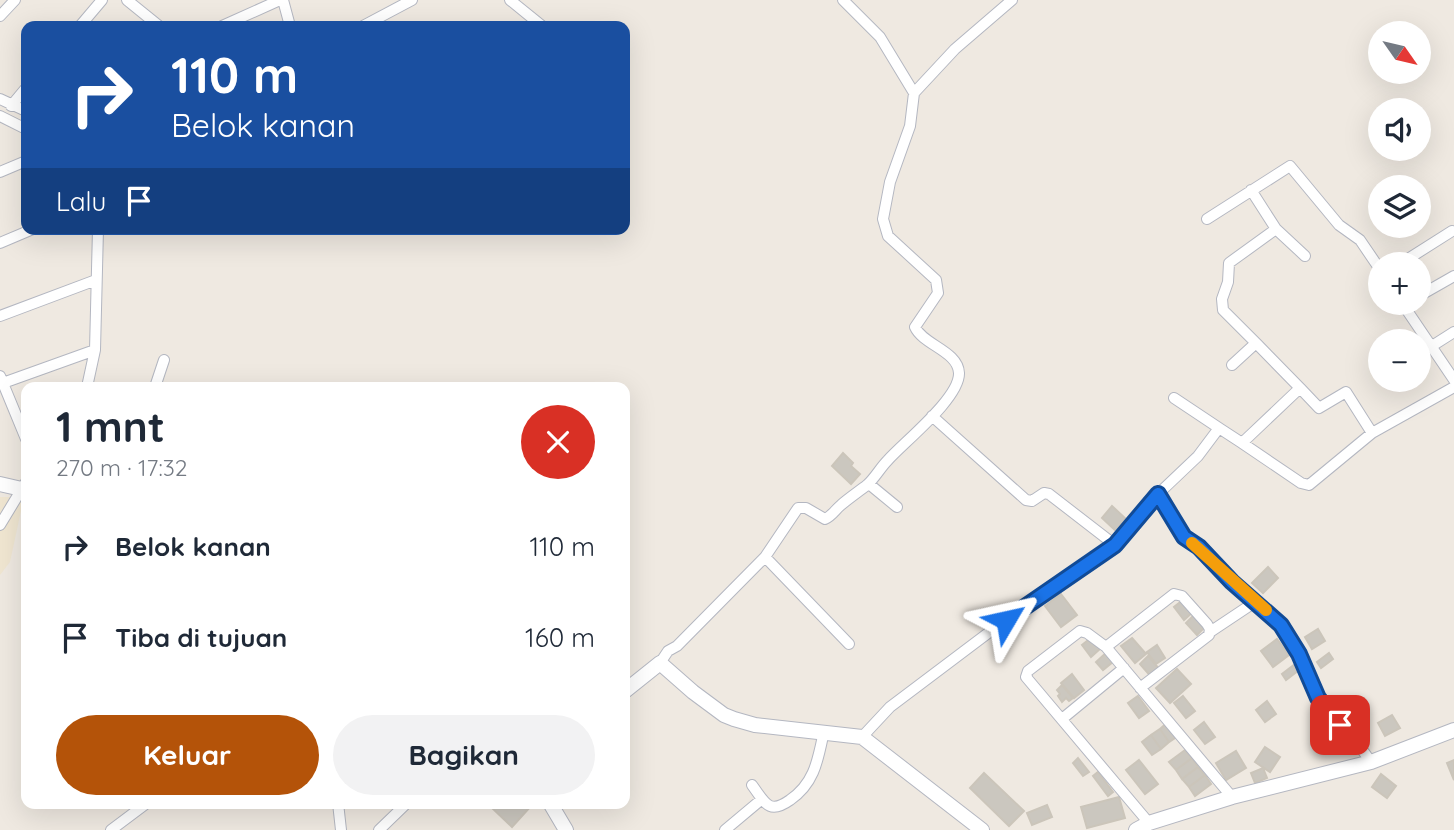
<!DOCTYPE html>
<html lang="id">
<head>
<meta charset="utf-8">
<style>
  body { margin:0; font-family:Quicksand,sans-serif; background:#f2f2f3; color:#1f2937; height:100vh; display:flex; flex-direction:column; font-size:26px; white-space:nowrap }
  * { box-sizing:border-box; margin:0 }
  p { font-size:23px; color:#747a83 }
  .icon { flex:none; width:38px; height:38px; fill:none; stroke:currentColor; stroke-width:2; stroke-linecap:round; stroke-linejoin:round }
  .map { position:relative; flex:1; overflow:hidden }
  .panel { position:absolute; left:21px; top:382px; width:609px; height:427px; display:flex; flex-direction:column; background:#fff; border-radius:14px; box-shadow:0 7px 28px #0002 }
  .panel>* { flex:none }
  .guide { position:absolute; left:21px; top:21px; width:609px; height:214px; border-radius:14px; box-shadow:0 7px 28px #0002; background:#1a4fa0; color:#fff; overflow:hidden }
  .needle { width:46px; rotate:124deg }
  .controls { position:absolute; left:1368px; top:21px; display:grid; gap:14px }
  .controls a { display:grid; place-items:center; width:63px; height:63px; border-radius:50%; background:#fff; box-shadow:0 7px 28px #0002; font-size:35px }
  .pin { position:absolute; display:grid; place-items:center; width:60px; height:60px; color:#fff; margin:-30px; border-radius:14px; box-shadow:0 4px 10px #0006 }
  .me { position:absolute; width:77px; margin:-38px; rotate:54deg; stroke-linejoin:round; filter:drop-shadow(0 0 5px #0008) }
  .turn { display:flex; align-items:center; gap:24px; height:147px; padding:0 35px; font-size:32px }
  .turn .icon { width:91px; height:91px; stroke-width:2.5 }
  .turn b { display:block; font-size:49px; line-height:60px }
  .then { display:flex; align-items:center; height:66px; padding:0 35px; background:#0003; gap:14px; font-size:26px }
  .round { display:grid; place-items:center; flex:none; width:74px; height:74px; border-radius:37px; background:#f2f2f3 }
  .head { display:flex; align-items:center; justify-content:space-between; height:119px; padding:0 35px }
  h1 { font-size:42px; font-weight:700; line-height:52px }
  .button { display:flex; gap:14px; margin-top:auto; padding:14px 35px }
  .button a { flex:1; height:80px; border-radius:42px; background:#b45309; color:#fff; font-size:28px; font-weight:700; line-height:80px; text-align:center }
  .button a+a { background:#f2f2f3; color:#1f2937 }
  ul { padding:0; list-style:none }
  li { display:flex; align-items:center; gap:21px; height:91px; padding:0 35px }
  li div { flex:1 }
  li b { display:block; font-size:26px }
  li em { font-style:normal }
  .map>svg:first-child { display:block }
  .education { fill:#f0e6d1 }
  .building { fill:#cbc7bf; stroke:#cbc5ba; stroke-width:2 }
  .lines { fill:none; stroke-linecap:round; stroke-linejoin:round }
  .street-casing { stroke:#b4b7c1; stroke-width:12 }
  .secondary-casing { stroke:#b4b7c1; stroke-width:16 }
  .street { stroke:#fff; stroke-width:10 }
  .secondary { stroke:#fff; stroke-width:14 }
  .route-casing { stroke:#114b97; stroke-width:18 }
  .route { stroke:#1a73e8; stroke-width:12 }
  .slow { stroke:#f59e0b; stroke-width:12 }
</style>
</head>
<body>
<div class="map">
<svg width="1454" height="830" viewBox="0 0 1454 830">
  <rect width="100%" height="100%" fill="#efe9e1"/>
  <path class="education" d="M0,497H24L10,562L0,575Z"/>
  <path class="building" d="M843,453L853,463L851,466L860,474L851,484L832,466Z
    M1112,506L1126,519L1116,531L1102,518Z
    M1268,567L1278,578L1263,593L1252,583Z
    M1061,594L1077,615L1061,627L1045,606Z
    M1183,600L1193,612L1184,620L1174,607Z
    M1195,614L1206,626L1197,635L1186,623Z
    M1318,629L1325,641L1312,649L1305,637Z
    M1091,638L1100,649L1091,657L1082,645Z
    M1132,638L1146,654L1135,663L1121,646Z
    M1277,639L1289,655L1273,667L1261,651Z
    M1157,645L1165,658L1156,664L1147,652Z
    M1107,652L1114,661L1103,670L1096,662Z
    M1329,653L1333,659L1321,668L1317,662Z
    M1148,656L1161,671L1152,678L1140,664Z
    M1299,661L1303,667L1286,680L1282,674Z
    M1177,669L1191,684L1170,703L1156,688Z
    M1072,674L1084,690L1074,698L1061,683Z
    M1062,685L1073,698L1069,701L1066,698L1062,702L1058,696L1060,694L1057,690Z
    M1138,696L1149,711L1139,718L1128,703Z
    M1183,696L1195,711L1186,718L1174,703Z
    M1267,701L1276,714L1265,722L1256,710Z
    M1323,706L1331,714L1319,725L1312,717Z
    M1392,715L1400,728L1385,736L1378,723Z
    M1168,722L1178,736L1169,742L1160,729Z
    M1204,722L1215,737L1205,744L1194,730Z
    M1332,723L1350,737L1342,747L1324,733Z
    M1160,729L1169,742L1161,749L1151,735Z
    M1151,735L1161,749L1152,755L1142,742Z
    M1265,747L1280,757L1270,772L1255,762Z
    M1185,750L1192,758L1176,770L1169,762Z
    M1236,751L1246,768L1226,780L1216,763Z
    M1078,758L1089,772L1083,776L1073,763Z
    M1192,758L1198,767L1182,779L1176,770Z
    M1139,760L1158,784L1145,794L1126,770Z
    M1454,760V780L1447,763Z
    M1198,767L1205,775L1189,787L1182,779Z
    M1263,768L1267,778L1255,783L1251,773Z
    M1098,772L1113,792L1108,796L1093,776Z
    M984,773L1024,811L1009,826L970,788Z
    M1381,774L1396,786L1387,798L1372,787Z
    M1205,775L1211,784L1195,796L1189,787Z
    M1119,797L1125,818L1087,828L1081,807Z
    M496,803H528L531,806L512,827L492,808Z
    M1047,805L1052,817L1032,825L1027,813Z"/>
  <g class="lines">
    <g class="street-casing">
      <path id="street" d="M127,0L159,26
        M283,0L290,26
        M510,0L542,26
        M843,0L880,37L914,93L955,49L1012,0
        M0,16L15,0
        M80,26L102,0
        M222,26L280,0
        M363,26L412,0
        M0,99L26,111
        M11,106L26,88
        M0,116L26,129
        M0,172L26,161
        M1251,190L1276,229L1305,256
        M1207,219L1290,166L1339,225L1360,240L1381,271
        M0,243L33,229
        M1400,264L1452,231
        M1419,296L1454,276
        M1402,303L1454,380
        M0,316L96,280
        M1256,343L1223,310L1222,299L1228,282L1229,263L1276,229
        M1432,346L1454,332
        M0,376L26,439
        M3,383L95,350
        M87,387L95,350L98,229
        M155,387L164,360
        M1300,388L1319,408L1346,392L1372,433
        M1174,398L1219,428
        M932,416L1026,500L1032,501L1044,493L1049,494L1115,545
        M1242,443L1301,483L1309,485L1372,433L1454,387
        M869,484L897,507
        M1158,494L1184,537L1199,547L1232,582L1281,625L1299,654L1318,698L1353,737L1371,762
        M0,525L26,482
        M765,557L849,644
        M1210,632L1252,604
        M1106,647L1174,594L1182,596L1207,624L1210,629L1209,635L1140,688
        M660,663L668,651L677,646L765,557L798,508H806L825,519C832,516 835,510 841,505C849,498 858,492 867,485C875,478 880,468 888,460C904,442 960,398 959,373C958,351 923,345 915,327L938,293L936,280L888,236L883,219L890,182L910,126L914,93
        M1062,719L1124,668
        M862,737L890,707L1024,606L1115,545L1158,494L1198,456L1219,428L1242,443L1300,388L1256,343L1232,365
        M752,785C765,803 769,815 790,800C815,783 818,759 824,731
        M338,803L341,830
        M1149,823L1026,677L1028,671L1080,631L1087,633L1106,647L1232,797
        M111,830L147,803
        M379,830L407,803
        M725,830L762,799"/>
    </g>
    <g class="secondary-casing">
      <path id="secondary" d="M0,484L26,490
        M625,691L660,663L693,692L724,715L734,719L755,725L862,737L982,830
        M550,803L566,830
        M1136,830L1149,823L1232,797L1371,762L1454,730"/>
    </g>
    <use href="#street" class="street"/>
    <use href="#secondary" class="secondary"/>
  </g>
  <g class="lines">
    <g class="route-casing">
      <path id="route" d="M1006,620L1115,545L1158,494L1184,537L1199,547L1232,582L1281,625L1299,654L1318,698L1340,725"/>
    </g>
    <use href="#route" class="route"/>
    <path class="slow" d="M1192,543L1266,610"/>
  </g>
</svg>
<div class="controls">
<a><svg class="needle" viewBox="-14 -14 28 28"><path d="M0-13l5 13h-10z" fill="#e53935"/><path d="M0 13l5-13h-10z" fill="#747a83"/></svg></a>
<a><svg class="icon" aria-label="sound" viewBox="0 0 24 24"><path d="M4 9h4l5-4v14l-5-4H4zM17 9q2 3 0 6"/></svg></a>
<a><svg class="icon" aria-label="layers" viewBox="0 0 24 24"><path d="M12 4l9 5-9 5-9-5zM3 14l9 5 9-5"/></svg></a>
<a>+</a>
<a>−</a>
</div>
<div class="pin" style="left:1340px;top:725px;background:#d93025"><svg class="icon" aria-label="arrive" viewBox="0 0 24 24"><path d="M6 21V4h12l-3 4 3 4H6"/></svg></div>
<svg class="me" style="left:1006px;top:620px" viewBox="-20 -20 40 40"><path d="M0-17L14 15 0 8-14 15z" fill="#1a73e8" stroke="#fff" stroke-width="4"/></svg>
<div class="guide">
<div class="turn"><svg class="icon" aria-label="right" viewBox="0 0 24 24"><path d="M7 20v-9h11M14 6l5 5-5 5"/></svg><div><b>110 m</b>Belok kanan</div></div>
<div class="then">Lalu<svg class="icon" aria-label="arrive" viewBox="0 0 24 24"><path d="M6 21V4h12l-3 4 3 4H6"/></svg></div>
</div>
<section class="panel">
<div class="head"><div><h1>1 mnt</h1><p>270 m · 17:32</p></div><a class="round" style="background:#d93025;color:#fff"><svg class="icon" aria-label="close" viewBox="0 0 24 24"><path d="M6 6l12 12M18 6L6 18"/></svg></a></div>
<ul>
<li><svg class="icon" aria-label="right" viewBox="0 0 24 24"><path d="M7 20v-9h11M14 6l5 5-5 5"/></svg><div><b>Belok kanan</b></div><em>110 m</em></li>
<li><svg class="icon" aria-label="arrive" viewBox="0 0 24 24"><path d="M6 21V4h12l-3 4 3 4H6"/></svg><div><b>Tiba di tujuan</b></div><em>160 m</em></li>
</ul>
<div class="button"><a>Keluar</a><a>Bagikan</a></div>
</section>
</div>
</body>
</html>
